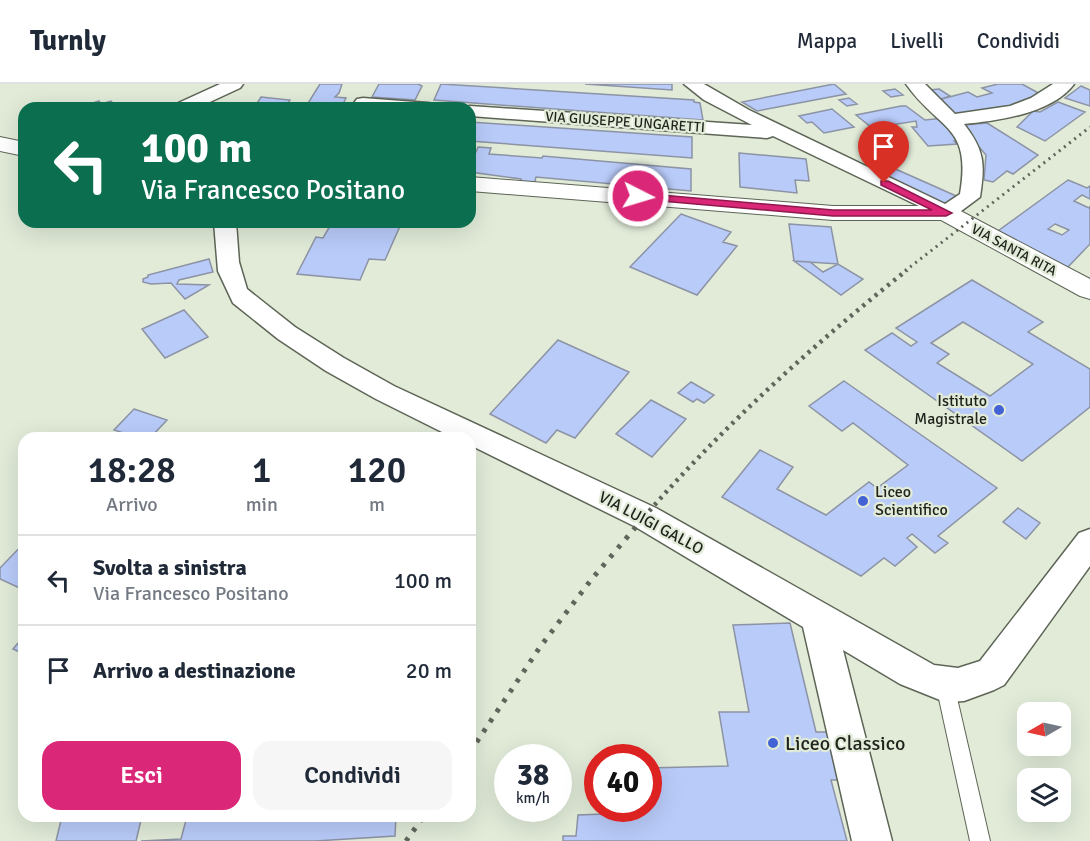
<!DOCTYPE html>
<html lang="it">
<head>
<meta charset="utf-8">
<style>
  body { margin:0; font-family:Signika,sans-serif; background:#f6f6f7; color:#1f2937; height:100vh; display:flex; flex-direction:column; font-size:22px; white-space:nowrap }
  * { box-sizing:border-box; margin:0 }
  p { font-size:20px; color:#747a83 }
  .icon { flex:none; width:33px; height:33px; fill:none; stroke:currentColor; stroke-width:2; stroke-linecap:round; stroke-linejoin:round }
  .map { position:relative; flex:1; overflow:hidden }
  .side { position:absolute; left:18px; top:348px; width:458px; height:390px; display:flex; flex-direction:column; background:#fff; border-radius:18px; box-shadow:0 6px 24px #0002 }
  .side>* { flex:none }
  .top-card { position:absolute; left:18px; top:18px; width:458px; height:126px; border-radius:18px; box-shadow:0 6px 24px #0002; background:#0b6e4f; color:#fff; overflow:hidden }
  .needle { width:39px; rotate:261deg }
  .tools { position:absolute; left:1017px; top:618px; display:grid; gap:12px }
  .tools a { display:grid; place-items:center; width:54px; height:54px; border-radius:12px; background:#fff; box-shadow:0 6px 24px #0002; font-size:30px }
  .speed { position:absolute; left:494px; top:660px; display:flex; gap:12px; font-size:30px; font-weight:700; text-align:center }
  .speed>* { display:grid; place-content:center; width:78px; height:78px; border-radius:50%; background:#fff; box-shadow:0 6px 24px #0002; line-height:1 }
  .speed small { font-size:15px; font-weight:400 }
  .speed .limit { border:9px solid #d22; background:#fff; color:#111 }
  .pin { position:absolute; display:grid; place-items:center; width:51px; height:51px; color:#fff; margin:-62px -26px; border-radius:50% 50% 50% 0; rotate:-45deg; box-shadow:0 0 6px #0007 }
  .pin .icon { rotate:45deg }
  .me { position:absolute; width:66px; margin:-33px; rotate:95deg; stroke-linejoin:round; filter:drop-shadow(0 0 4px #0008) }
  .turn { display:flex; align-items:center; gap:21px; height:126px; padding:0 24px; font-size:27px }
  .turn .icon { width:78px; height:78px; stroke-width:2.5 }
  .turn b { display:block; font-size:42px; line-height:51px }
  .eta { display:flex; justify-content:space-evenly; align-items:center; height:102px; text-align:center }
  .eta b { font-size:36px; font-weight:600; line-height:42px }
  .primary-button { display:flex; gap:12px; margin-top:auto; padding:12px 24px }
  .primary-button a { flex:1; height:69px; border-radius:18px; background:#db2777; color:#fff; font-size:24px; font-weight:600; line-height:69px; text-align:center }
  .primary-button a+a { background:#f6f6f7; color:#1f2937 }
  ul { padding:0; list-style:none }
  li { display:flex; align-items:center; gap:18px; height:90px; padding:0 24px; border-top:2px solid #e0e1e3 }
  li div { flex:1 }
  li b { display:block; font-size:22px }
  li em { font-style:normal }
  header { display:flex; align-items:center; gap:36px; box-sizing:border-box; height:84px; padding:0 30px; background:#fff; border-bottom:2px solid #e0e1e3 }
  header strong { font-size:28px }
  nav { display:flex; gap:33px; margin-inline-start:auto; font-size:21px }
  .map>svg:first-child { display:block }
  .building { fill:#b9cbf9; stroke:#8c93a4; stroke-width:1.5; fill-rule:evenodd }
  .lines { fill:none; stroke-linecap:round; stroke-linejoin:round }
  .lane-casing { stroke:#5d6556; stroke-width:2 }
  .street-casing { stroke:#5d6556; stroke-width:3 }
  .secondary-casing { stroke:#5d6556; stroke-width:2 }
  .lane { fill:#fff; fill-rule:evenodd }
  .street { fill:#fff; fill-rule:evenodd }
  .secondary { fill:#fff; fill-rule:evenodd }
  .rail-far2 { stroke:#60665b; stroke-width:3; stroke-dasharray:2 4.5; stroke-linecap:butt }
  .rail-far1 { stroke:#60665b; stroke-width:4.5; stroke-dasharray:3 5; stroke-linecap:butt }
  .rail { stroke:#60665b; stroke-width:5; stroke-dasharray:4 8; stroke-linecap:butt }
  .route { fill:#db2777; stroke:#8e194d; stroke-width:1.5 }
  .poi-dot { fill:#4362d5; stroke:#e1ebd8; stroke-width:2 }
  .labels { text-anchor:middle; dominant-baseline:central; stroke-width:4.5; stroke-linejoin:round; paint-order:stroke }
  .far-street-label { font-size:14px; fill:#1f231c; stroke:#e1ebd8 }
  .poi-label { font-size:16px; fill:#1f231c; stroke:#e1ebd8; text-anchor:end }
  .street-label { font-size:16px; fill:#1f231c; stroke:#e1ebd8 }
  .near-poi-label { font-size:20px; fill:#1f231c; stroke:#e1ebd8; text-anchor:start }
</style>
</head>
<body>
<header>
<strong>Turnly</strong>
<nav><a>Mappa</a><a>Livelli</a><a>Condividi</a></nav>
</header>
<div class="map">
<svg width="1090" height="757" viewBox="0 0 1090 757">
  <rect width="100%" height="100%" fill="#e1ebd8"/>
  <path class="building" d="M320,0H342L339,9L335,13L346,14L341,24H305Z
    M379,0H418L422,2L415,16L372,13Z
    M441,0L694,16V18L700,19L703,36L434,16Z
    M585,0H672V6Z
    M834,0L846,10L757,27L742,18Z
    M998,0H1022L1042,11L1008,24L958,32L944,23L938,16L968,8L977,13L992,9L982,4Z
    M1081,2L1090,6V22L1065,14Z
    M895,5L903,11L891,13L883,7Z
    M939,5L950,12L938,16L928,6Z
    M261,13L290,16L285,24H254Z
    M849,14L857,20L847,22L839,16Z
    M99,17L101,20L111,17L116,23L78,24Z
    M1058,18L1085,28L1045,57L1017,43L1033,27L1040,28Z
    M901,22H906L925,36L944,34L963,56L954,57L957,60L928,62L912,43H917L916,37L872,44L856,31Z
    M832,25L854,43L824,49L812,38L807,39L799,32Z
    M470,38L692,53V74L470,57Z
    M987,39L1038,71L1013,90L1007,87L993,98L984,96L986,71L963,44L965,41Z
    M478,63L491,64L489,70L542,74L543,72L691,85V107L536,93L534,101L520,100L521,95L470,88V68H476Z
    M739,69L806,75L809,97L795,96L797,109L740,103Z
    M873,75L963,115L951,124L861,83Z
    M1068,96L1087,104L1090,102V115L1082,111L1074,117L1089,124L1090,122V160L1067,184L998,147ZM1055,140L1069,146L1062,151L1048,145Z
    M681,130L731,148L723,158L737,162L697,211L630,183Z
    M308,138H343L341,141L364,143L366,138L401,140L385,176L369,175L360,196L297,190L316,153L323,154L330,142Z
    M789,140L831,143L838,180L794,177Z
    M209,175L213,188L179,196L177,200L209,201L185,215L171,199L151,200L143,198V195L148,193V191Z
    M794,177L810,178L823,188L838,180L863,195L841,211Z
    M972,196L1043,238L1028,248L1090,285V323L1022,377L865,266L892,249L911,262L917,258L896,244ZM963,238L1033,280L990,312L937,279L949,270L931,259Z
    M184,226L208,253L165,274L142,245Z
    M558,256L629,288L575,354L557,346L546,359L490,330Z
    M844,297L997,404L938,452L948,459L935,469L912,450L907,454L917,463L895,482L884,474L861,492L722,413L760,366L793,383L777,405L826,431L869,398L877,404L908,381L853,339L842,347L809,322Z
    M691,298L714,311L704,319L697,315L693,318L678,309Z
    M651,316L686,335L652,373L616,350Z
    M134,325L167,336L152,352L157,354H139L114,346Z
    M1018,424L1040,439L1026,455L1003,438Z
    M24,459V506L0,495V484Z
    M790,539L816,648H833L845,696H831L847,757H563V752H576L578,731L629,729V724H648V684L728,682L719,628H749L733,541Z
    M24,552V570L13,565Z
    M62,732H142L136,757H56Z
    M167,732H396L395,752L315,757H141L181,755L186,736L165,737Z"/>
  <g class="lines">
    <g class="lane-casing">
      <path id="lane" d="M945,592L952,595L954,601L990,757H970L936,601L938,595Z"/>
    </g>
    <g class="street-casing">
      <path id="street" d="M220,0H243L240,4L197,24H173L176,20Z
        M684,0H704L749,26L945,120L960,110C972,40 939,47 906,0H925L955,30L1010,22L1031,14L1053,0H1074C1053,29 998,37 964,40C985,67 985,80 980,113L953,133L946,135L773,52L767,54L470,32V24H463L470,22L752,41L704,16Z
        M363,14L428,19L434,20L437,24L357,23L354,19L357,15Z
        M214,138H236L239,178L247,205L295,243L344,274L394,302L656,424L934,581L958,584L980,577L1079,449L1090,445V482L1004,601L994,606L964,617L945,618L900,600L843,566L892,757H852L803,543L634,442L470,361V354H454L376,315L326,287L278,255L233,219L218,187Z"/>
    </g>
    <g class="secondary-casing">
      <path id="secondary" d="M0,53L24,58V72L0,67Z
        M470,93L833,122H946L955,124L1090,195V215L1080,212L941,136H833L470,107Z"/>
    </g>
    <use href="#lane" class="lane"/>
    <use href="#street" class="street"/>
    <use href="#secondary" class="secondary"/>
    <path class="rail-far2" d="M905,187L1090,43"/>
    <path class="rail-far1" d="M644,433C723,342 813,261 907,186"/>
    <path class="rail" d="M470,668L540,563L591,496L645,432
      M406,757L424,732"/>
  </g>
  <path class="route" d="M881,97H888L952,129L946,132H833L638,115L633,112L638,109L833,126H932L881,101Z"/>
  <g class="poi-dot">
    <circle cx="999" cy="326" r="6"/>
    <circle cx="863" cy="417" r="6"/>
    <circle cx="773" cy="659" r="6"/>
  </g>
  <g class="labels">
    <g class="far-street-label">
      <text transform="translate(625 38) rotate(4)">VIA GIUSEPPE UNGARETTI</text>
      <text transform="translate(1014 166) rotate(28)">VIA SANTA RITA</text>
    </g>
    <g class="poi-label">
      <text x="987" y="317">Istituto<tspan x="987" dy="18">Magistrale</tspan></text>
      <text x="875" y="408" text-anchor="start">Liceo<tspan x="875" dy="18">Scientifico</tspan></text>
    </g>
    <g class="street-label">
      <text transform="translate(651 439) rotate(28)">VIA LUIGI GALLO</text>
    </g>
    <g class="near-poi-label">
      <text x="785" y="659">Liceo Classico</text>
    </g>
  </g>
</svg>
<div class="tools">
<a><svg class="needle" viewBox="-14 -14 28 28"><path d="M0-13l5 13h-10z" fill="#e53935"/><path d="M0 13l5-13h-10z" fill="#747a83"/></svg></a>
<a><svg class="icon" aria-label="layers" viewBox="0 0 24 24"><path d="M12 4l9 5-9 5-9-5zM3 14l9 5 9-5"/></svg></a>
</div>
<div class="speed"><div>38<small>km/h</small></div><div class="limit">40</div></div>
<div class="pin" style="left:884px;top:99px;background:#d93025"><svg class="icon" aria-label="arrive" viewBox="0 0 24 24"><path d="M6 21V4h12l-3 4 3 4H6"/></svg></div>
<svg class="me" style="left:638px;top:112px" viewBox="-20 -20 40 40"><circle r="17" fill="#db2777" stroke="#fff" stroke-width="3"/><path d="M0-11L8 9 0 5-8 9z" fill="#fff"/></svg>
<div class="top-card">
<div class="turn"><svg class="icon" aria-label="left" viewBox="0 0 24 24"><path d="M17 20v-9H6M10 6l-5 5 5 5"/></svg><div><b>100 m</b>Via Francesco Positano</div></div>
</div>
<section class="side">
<div class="eta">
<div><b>18:28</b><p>Arrivo</p></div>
<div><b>1</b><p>min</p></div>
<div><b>120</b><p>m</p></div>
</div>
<ul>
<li><svg class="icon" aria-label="left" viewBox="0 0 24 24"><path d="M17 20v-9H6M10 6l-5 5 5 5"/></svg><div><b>Svolta a sinistra</b><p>Via Francesco Positano</p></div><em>100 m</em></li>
<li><svg class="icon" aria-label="arrive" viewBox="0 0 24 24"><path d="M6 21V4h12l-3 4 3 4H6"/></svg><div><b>Arrivo a destinazione</b></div><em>20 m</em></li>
</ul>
<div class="primary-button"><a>Esci</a><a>Condividi</a></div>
</section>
</div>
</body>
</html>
